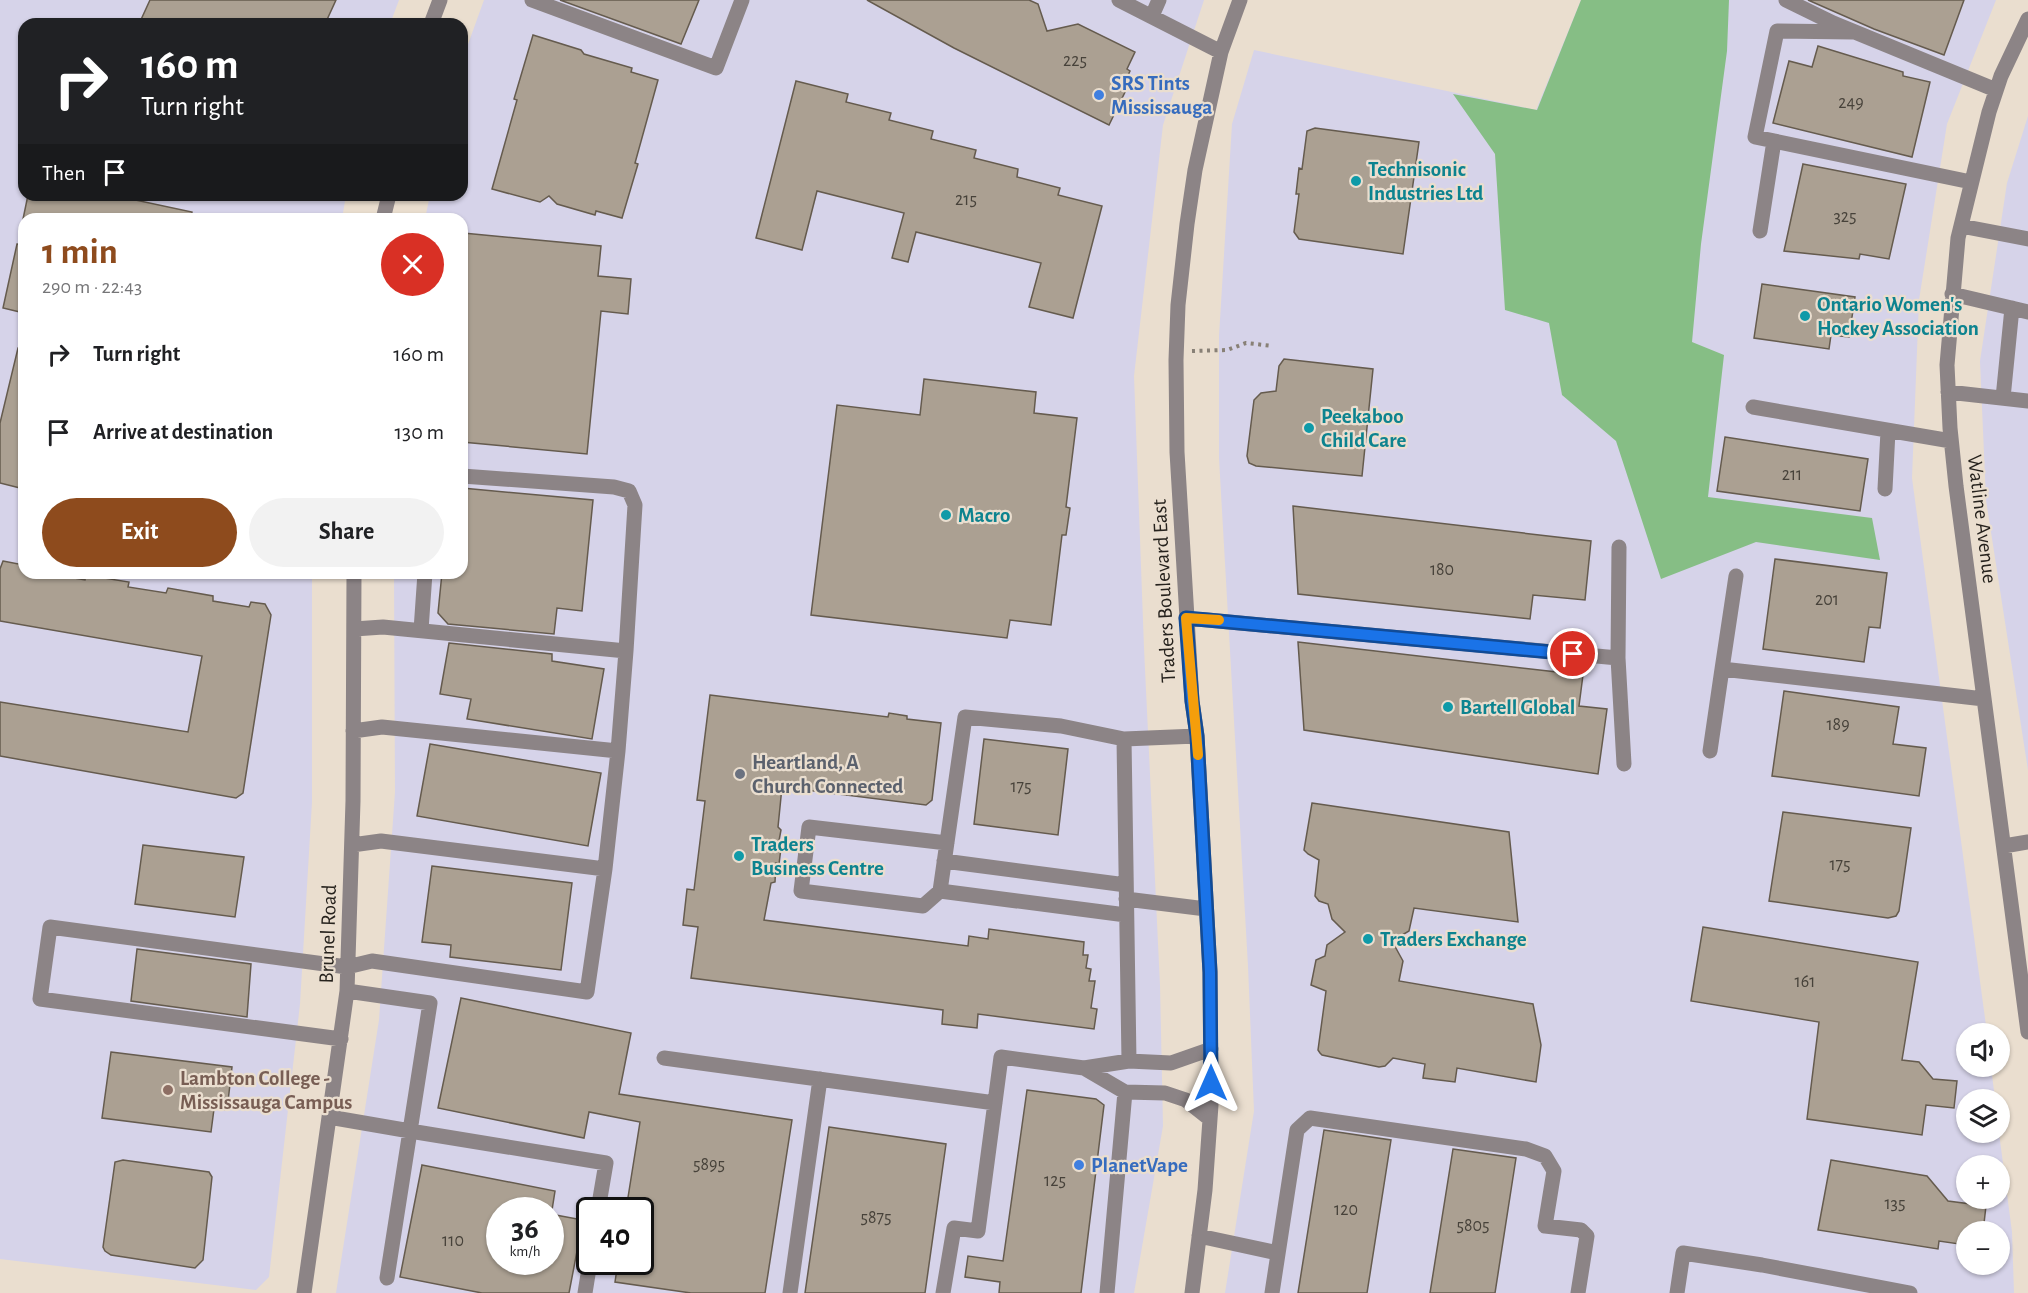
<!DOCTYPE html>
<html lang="en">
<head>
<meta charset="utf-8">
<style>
  body { margin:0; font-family:"Alegreya Sans",sans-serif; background:#f2f2f2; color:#202124; height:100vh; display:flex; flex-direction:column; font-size:22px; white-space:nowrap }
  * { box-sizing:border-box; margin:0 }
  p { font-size:20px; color:#757577 }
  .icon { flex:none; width:33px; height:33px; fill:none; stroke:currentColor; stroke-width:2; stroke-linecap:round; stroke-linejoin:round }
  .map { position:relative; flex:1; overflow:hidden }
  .panel { position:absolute; left:18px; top:213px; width:450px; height:366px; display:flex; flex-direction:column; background:#fff; border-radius:18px; box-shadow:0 2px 4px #0004 }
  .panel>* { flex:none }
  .banner { position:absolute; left:18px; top:18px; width:450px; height:183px; border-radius:18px; box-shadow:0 2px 4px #0004; background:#202124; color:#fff; overflow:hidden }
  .controls { position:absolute; left:1956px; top:1023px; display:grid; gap:12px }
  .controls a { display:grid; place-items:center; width:54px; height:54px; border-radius:50%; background:#fff; box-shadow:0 2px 4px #0004; font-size:30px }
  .speed { position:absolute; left:486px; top:1197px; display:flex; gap:12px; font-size:30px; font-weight:700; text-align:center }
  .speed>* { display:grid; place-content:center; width:78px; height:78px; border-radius:50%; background:#fff; box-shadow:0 2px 4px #0004; line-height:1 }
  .speed small { font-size:15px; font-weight:400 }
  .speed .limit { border:3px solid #111; border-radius:9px; background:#fff; color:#111 }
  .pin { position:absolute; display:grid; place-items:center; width:51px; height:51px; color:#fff; margin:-26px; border:3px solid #fff; border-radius:50%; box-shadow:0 2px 6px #0007 }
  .me { position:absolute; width:66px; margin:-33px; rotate:0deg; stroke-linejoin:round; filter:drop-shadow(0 0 4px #0008) }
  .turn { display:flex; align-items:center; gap:21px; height:126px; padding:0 24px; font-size:27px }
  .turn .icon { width:78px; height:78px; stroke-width:2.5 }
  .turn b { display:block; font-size:42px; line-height:51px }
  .then { display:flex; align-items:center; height:57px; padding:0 24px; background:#0003; gap:12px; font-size:22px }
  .round { display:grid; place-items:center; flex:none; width:63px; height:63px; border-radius:32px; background:#f2f2f2 }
  .overview { display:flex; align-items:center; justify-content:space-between; height:102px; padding:0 24px }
  h1 { font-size:36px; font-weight:700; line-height:45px; color:#8e4b1d }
  .cta { display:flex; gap:12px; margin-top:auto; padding:12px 24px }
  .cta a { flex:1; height:69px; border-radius:36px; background:#8e4b1d; color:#fff; font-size:24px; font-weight:700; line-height:69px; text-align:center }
  .cta a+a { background:#f2f2f2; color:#202124 }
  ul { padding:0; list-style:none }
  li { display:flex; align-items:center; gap:18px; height:78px; padding:0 24px }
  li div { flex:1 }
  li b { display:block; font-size:22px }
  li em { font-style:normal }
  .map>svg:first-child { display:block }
  .industrial { fill:#d6d3e9; fill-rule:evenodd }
  .forest { fill:#86be85 }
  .building { fill:#aba092; stroke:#655b4e; stroke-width:1.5 }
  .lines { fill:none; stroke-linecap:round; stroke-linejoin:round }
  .path { stroke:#888076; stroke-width:4; stroke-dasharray:3 4.5; stroke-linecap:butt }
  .minor { stroke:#8c8486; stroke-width:15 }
  .route-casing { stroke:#114b97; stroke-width:15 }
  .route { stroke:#1a73e8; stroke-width:10 }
  .slow { stroke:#f59e0b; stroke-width:10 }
  .shop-dot { fill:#3f7fe0; stroke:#eadecf; stroke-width:2 }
  .culture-dot { fill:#0f9aa8; stroke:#eadecf; stroke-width:2 }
  .worship-dot { fill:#6b7280; stroke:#eadecf; stroke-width:2 }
  .education-dot { fill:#8d6e63; stroke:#eadecf; stroke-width:2 }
  .labels { text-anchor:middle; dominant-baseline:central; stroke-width:4.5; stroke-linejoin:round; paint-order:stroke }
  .number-label { font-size:18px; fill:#47423a }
  .shop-label { font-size:21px; font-weight:bold; fill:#366cbe; stroke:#eadecf; text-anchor:start }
  .culture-label { font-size:21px; font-weight:bold; fill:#0d838f; stroke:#eadecf; text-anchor:start }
  .street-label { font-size:21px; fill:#26221d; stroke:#eadecf }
  .worship-label { font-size:21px; font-weight:bold; fill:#5b616d; stroke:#eadecf; text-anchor:start }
  .education-label { font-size:21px; font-weight:bold; fill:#785e54; stroke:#eadecf; text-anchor:start }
</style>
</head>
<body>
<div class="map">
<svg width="2028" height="1293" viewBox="0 0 2028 1293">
  <rect width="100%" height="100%" fill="#eadecf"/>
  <path class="industrial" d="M0,0H399L390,24H24V195H346L342,219H24V573H312V802L300,1004L269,1277L256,1290L0,1259Z
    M484,0H1204L1163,125L1134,376L1144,648L1160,985L1163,1126L1134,1293H336L379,1020L395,792L394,573H462V219H425L430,195H462V61ZM500,1210H550V1262H500ZM590,1210H640V1262H590Z
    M1581,0H1996L1947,124L1919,300L1912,478L1987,1033L1966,1034V1066L1991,1067L1995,1099L1966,1100V1132L1999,1133L2012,1232L2014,1293H1225L1254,1111L1248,966L1219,458V336L1232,124L1254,50L1536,110ZM1966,1166H2000V1198H1966ZM1966,1232H2000V1264H1966Z
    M2028,116V770L1986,500L1980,361L2007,183Z"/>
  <path class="forest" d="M1581,0H1729L1727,51L1701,244L1692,342L1724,355L1708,497L1872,518L1880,560L1756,542L1661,579L1616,441L1562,395L1549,323L1505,310L1495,154L1453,94L1537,110Z"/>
  <path class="building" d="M150,0H336L325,24H139Z
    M560,0H699L681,44Z
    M867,0H1029L1038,4L1047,31L1078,24L1135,52L1127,69L1130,71L1122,88L1126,90L1109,125L954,48Z
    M1808,0H1964L1944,55L1874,29Z
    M533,35L581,50L584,54L632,68L631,72L658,80L635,163L638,164L622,218L596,211L595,215L557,204L549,196L540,202L492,189L517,100L514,99Z
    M1818,46L1903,72V76L1930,82L1912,157L1773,123L1789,61L1812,67Z
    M796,81L848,94L846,102L891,113L889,120L933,131L931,139L976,150L974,158L1018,169L1017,177L1060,188L1058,195L1102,206L1073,318L1029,307L1041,263L916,232L908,262L892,258L904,213L817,191L802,250L756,238Z
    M1315,128L1419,142L1403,254L1299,239L1294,232L1299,194H1296L1299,168L1302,169L1307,131Z
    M1803,164L1906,184L1889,259L1860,254L1859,259L1784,251Z
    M28,195H112L192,212L191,219H23Z
    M463,233L601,246L598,276L631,279L628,314L601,311L587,454L462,442Z
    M17,244L24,245V313L3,308Z
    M1762,284L1855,297L1849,337L1831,335L1829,349L1754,338Z
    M18,348L24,349V489L0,483V423Z
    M1284,359L1373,369L1362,476L1256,466L1249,463L1247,456L1254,400L1261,393L1276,391L1279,366Z
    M924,379L1036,392L1034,413L1077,418L1066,507L1070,508L1066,535H1062L1051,625L1010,620L1007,638L811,615L837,405L920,415Z
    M1725,437L1868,459L1860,511L1717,491Z
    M462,488L593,500L582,611L557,608L554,634L448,624L438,613L442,573H462Z
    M1293,506L1591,541L1585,600L1533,595L1530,619L1298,594Z
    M1775,559L1887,573L1880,628L1869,627L1864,662L1763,649Z
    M3,561L24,565V573H45L85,580L86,575L129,582L128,587L166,593L168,588L213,596V601L249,607L251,602L265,604L271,615L243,793L236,798L0,756V702L188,732L202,656L0,621V569Z
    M1298,642L1583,675L1579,706L1607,709L1598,774L1304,730Z
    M449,643L552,654V661L604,669L592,739L467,719L471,699L440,694Z
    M1784,691L1899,707L1893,744L1926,748L1919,796L1772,776Z
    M710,695L888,717L889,713L907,716V719L941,723L932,800L926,805L782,787L778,827L781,830L778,846L781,848L779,864L776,863L775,882L771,883L764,920L968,946L969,936L988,939L989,929L1084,942L1083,955H1088L1086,968L1091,969L1089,981H1095L1091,1008L1097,1009L1094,1029L978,1014L977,1028L942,1024L943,1010L691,978L698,927L683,925L687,889L694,890L705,801L697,800Z
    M984,739L1068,749L1058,835L974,824Z
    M430,744L601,773L588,846L417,816Z
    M1312,803L1509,832L1518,922L1414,908L1409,931L1392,941L1403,961L1399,981L1533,1004L1541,1045L1536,1082L1457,1068L1455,1082L1423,1078L1425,1064L1393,1058L1385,1066L1379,1067L1322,1055L1320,1053L1318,1050L1326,991L1311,985L1316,960L1325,956L1327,945L1345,932L1332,919L1328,904L1319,901L1315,896L1319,860L1308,854L1304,850Z
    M1783,812L1911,828L1899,911L1896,916L1888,918L1769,901Z
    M143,845L244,857L235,917L135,904Z
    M432,866L572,883L561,970L450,957L451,945L422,942Z
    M1703,927L1918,962L1902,1060L1919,1062L1933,1079L1957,1081L1954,1108L1926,1105L1922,1135L1807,1119L1819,1022L1691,1001Z
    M137,949L251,964L247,1017L131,1001Z
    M461,998L631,1033L619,1094L792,1120L765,1293H691L615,1282L618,1262H640V1210H626L640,1122L589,1112L584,1138L438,1108Z
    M111,1052L232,1067L227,1110L214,1109L211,1132L102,1118Z
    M1027,1090L1096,1099L1104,1105L1081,1293H999L1000,1282L965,1277L968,1256L1003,1261Z
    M829,1127L946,1144L925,1293H805Z
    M1324,1130L1391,1140L1367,1293H1298Z
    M1453,1149L1516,1158L1495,1293H1430Z
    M123,1160L209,1172L212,1177L203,1260L195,1268L111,1255L105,1251L103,1247L115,1162Z
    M1831,1160L1927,1176L1948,1201L1986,1206L1983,1232H1966V1245L1939,1241L1938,1249L1818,1230Z
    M422,1165L555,1191L552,1210H500V1262H550V1214L583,1220L569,1293H482L400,1277Z"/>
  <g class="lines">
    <path class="path" d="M1192,351L1227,350L1246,343L1273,346"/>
    <path class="minor" d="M532,0L716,68L742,0
      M1119,0L1221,52
      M1786,0L1833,23L1996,90
      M1152,16L1159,0
      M2028,19L2001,76L1989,112L1958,238L1947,365L1950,428L1956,486L2028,1032
      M431,24L440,0
      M1853,32L1777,31L1755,137L1971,182
      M383,219L389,195
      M1961,226L2028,239
      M1760,231L1774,141
      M1952,294L2028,312
      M1948,392L2028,401
      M2003,398L2012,308
      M1753,407L1951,441
      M1885,489L1888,431
      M1736,576L1722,669L1984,699
      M1186,618L1618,658L1619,547
      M354,629L383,627L626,651L635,505L629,491L614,487L462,476
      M421,630L425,573
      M1618,658L1624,764
      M353,731L382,727L618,751L626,651
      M1124,739L1061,726L965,717L940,891L1126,915
      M1710,751L1722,669
      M352,845L381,841L605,869
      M2004,846L2028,842
      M944,861L1126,885
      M940,891L923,906L801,891L809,827L947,843
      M1126,899L1206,909
      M347,991L430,1003L410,1131L606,1163L598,1210
      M341,1039L40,999L50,927L347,967L372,961L587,992L605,869L618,751
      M664,1058L995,1103
      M1129,1061L1171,1063L1211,1049
      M1125,1092L1165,1093L1186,1100L1210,1119
      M329,1117L410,1131L387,1278
      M1199,1236L1278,1253
      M304,1293L347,991L353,801L354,573
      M585,1293L590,1262
      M790,1293L820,1079
      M943,1293L954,1228L978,1231L1001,1057L1084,1068
      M1107,1293L1125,1092L1084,1068L1129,1061L1124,739L1197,736
      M1192,1293L1205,1190L1211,1105L1210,972L1197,736L1192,701L1177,452L1176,360L1178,305L1187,224L1195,170L1221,52L1240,0
      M1272,1293L1297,1130L1310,1118L1526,1149L1545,1156L1554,1171L1545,1226L1581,1230L1587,1236L1578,1293
      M1677,1293L1683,1253L1762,1265L1910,1293"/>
  </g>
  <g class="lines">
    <g class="route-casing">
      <path id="route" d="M1211,1083L1210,972L1197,736L1192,701L1186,618L1573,654"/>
    </g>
    <use href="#route" class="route"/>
    <path class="slow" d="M1198,755L1186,618L1219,620"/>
  </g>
  <g class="shop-dot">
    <circle cx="1099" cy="95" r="6"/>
    <circle cx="1079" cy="1165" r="6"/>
  </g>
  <g class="culture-dot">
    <circle cx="1356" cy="181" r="6"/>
    <circle cx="1805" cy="316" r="6"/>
    <circle cx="1309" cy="428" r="6"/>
    <circle cx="946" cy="515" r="6"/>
    <circle cx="1448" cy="707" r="6"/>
    <circle cx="739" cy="856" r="6"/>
    <circle cx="1368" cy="939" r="6"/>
  </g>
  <circle class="worship-dot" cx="740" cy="774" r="6"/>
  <circle class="education-dot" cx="168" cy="1090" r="6"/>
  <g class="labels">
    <g class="number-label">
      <text x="1075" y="61">225</text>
      <text x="1851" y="103">249</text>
      <text x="966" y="200">215</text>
      <text x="1845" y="217">325</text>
      <text x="1792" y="475">211</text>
      <text x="1442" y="570">180</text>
      <text x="1827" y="600">201</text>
      <text x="1838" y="725">189</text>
      <text x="1021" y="787">175</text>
      <text x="1840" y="865">175</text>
      <text x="1805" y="982">161</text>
      <text x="709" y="1165">5895</text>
      <text x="1055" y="1181">125</text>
      <text x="1895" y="1204">135</text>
      <text x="1346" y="1210">120</text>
      <text x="876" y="1218">5875</text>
      <text x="1473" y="1226">5805</text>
      <text x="453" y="1241">110</text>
    </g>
    <g class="shop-label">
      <text x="1111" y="83">SRS Tints<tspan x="1111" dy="24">Mississauga</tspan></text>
      <text x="1091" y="1165">PlanetVape</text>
    </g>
    <g class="culture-label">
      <text x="1368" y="169">Technisonic<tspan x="1368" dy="24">Industries Ltd</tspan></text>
      <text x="1817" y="304">Ontario Women's<tspan x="1817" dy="24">Hockey Association</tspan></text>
      <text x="1321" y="416">Peekaboo<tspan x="1321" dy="24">Child Care</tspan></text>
      <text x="958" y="515">Macro</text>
      <text x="1460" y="707">Bartell Global</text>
      <text x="751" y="844">Traders<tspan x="751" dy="24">Business Centre</tspan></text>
      <text x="1380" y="939">Traders Exchange</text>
    </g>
    <g class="street-label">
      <text transform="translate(1982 519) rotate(83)">Watline Avenue</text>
      <text transform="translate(1164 591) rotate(-93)">Traders Boulevard East</text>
      <text transform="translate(328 934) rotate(-88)">Brunel Road</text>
    </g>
    <g class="worship-label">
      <text x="752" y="762">Heartland, A<tspan x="752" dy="24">Church Connected</tspan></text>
    </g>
    <g class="education-label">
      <text x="180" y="1078">Lambton College -<tspan x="180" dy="24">Mississauga Campus</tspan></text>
    </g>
  </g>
</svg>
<div class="controls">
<a><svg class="icon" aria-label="sound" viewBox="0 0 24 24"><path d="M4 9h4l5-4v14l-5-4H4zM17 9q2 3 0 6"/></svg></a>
<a><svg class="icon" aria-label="layers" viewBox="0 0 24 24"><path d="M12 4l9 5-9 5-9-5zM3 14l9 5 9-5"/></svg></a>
<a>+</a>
<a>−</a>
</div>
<div class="speed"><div>36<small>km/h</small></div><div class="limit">40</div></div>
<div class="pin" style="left:1573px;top:654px;background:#d93025"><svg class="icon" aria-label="arrive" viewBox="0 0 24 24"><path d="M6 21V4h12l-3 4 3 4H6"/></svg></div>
<svg class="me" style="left:1211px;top:1083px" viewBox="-20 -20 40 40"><path d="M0-17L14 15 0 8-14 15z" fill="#1a73e8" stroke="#fff" stroke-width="4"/></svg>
<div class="banner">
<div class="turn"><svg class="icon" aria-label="right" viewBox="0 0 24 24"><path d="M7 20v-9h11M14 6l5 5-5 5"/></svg><div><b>160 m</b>Turn right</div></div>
<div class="then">Then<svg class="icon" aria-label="arrive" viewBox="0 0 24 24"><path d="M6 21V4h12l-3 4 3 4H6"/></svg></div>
</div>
<section class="panel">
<div class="overview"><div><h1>1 min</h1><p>290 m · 22:43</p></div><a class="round" style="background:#d93025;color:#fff"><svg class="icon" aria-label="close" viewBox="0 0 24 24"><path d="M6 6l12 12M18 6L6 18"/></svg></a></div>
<ul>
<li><svg class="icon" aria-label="right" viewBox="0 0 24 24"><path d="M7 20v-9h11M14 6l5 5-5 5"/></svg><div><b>Turn right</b></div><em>160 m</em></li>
<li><svg class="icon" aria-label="arrive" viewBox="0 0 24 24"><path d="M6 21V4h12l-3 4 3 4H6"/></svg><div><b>Arrive at destination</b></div><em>130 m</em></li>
</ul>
<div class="cta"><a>Exit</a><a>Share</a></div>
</section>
</div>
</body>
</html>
